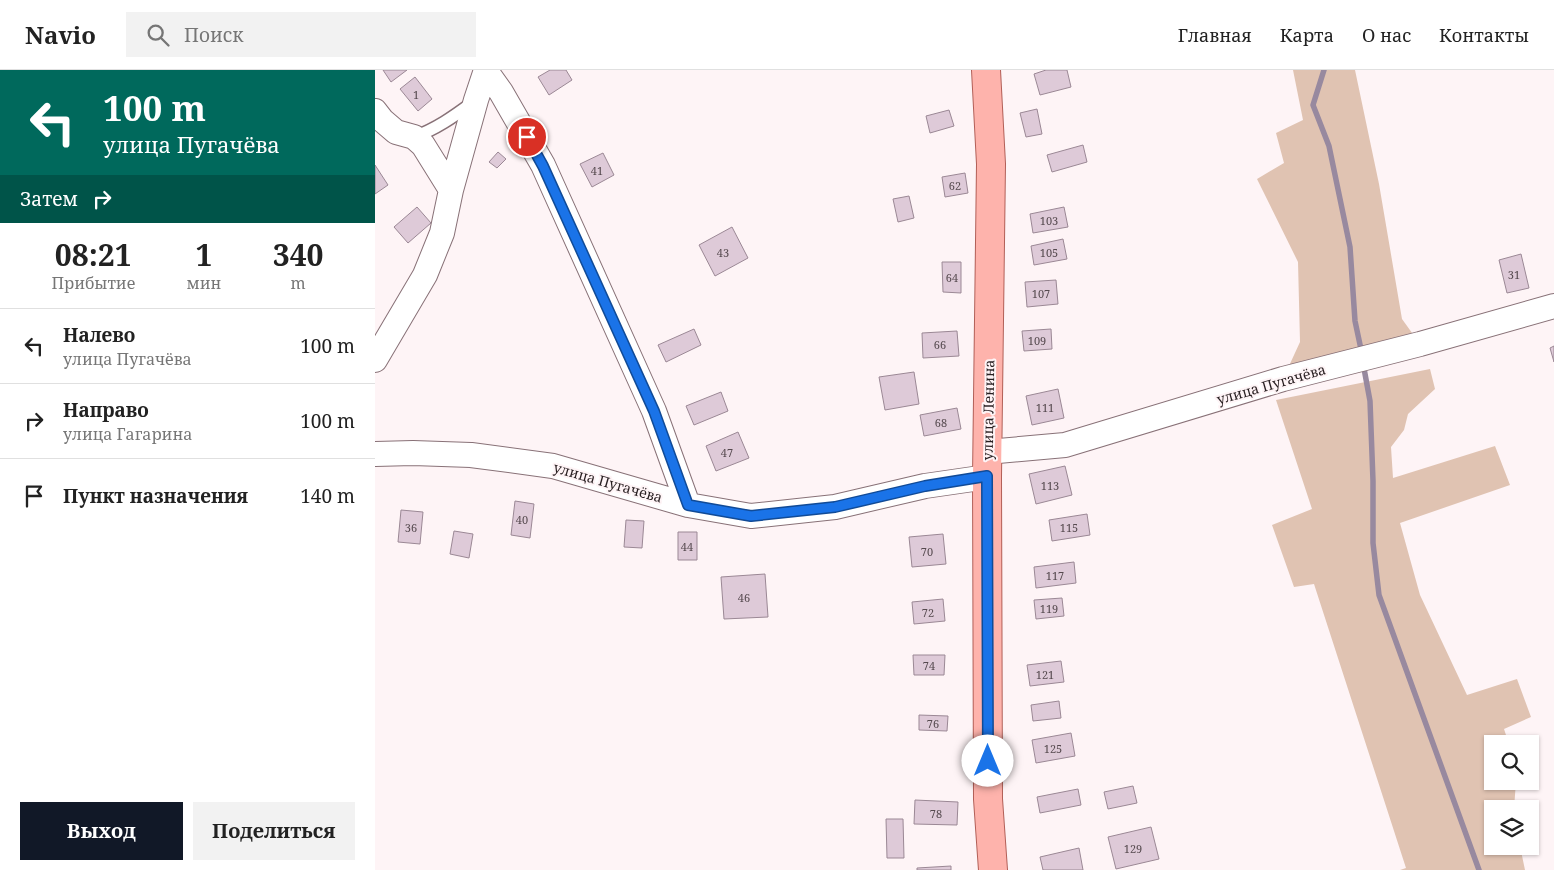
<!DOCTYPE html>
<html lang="ru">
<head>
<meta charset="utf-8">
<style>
  body { margin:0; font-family:"Noto Serif",serif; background:#f2f2f2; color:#222; height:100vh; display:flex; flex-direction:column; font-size:19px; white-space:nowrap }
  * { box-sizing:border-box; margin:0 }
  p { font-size:16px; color:#767676 }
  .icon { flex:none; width:28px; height:28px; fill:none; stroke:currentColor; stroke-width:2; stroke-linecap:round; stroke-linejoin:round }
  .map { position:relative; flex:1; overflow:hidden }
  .details { display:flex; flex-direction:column; background:#fff; width:375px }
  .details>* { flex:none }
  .banner { background:#00695c; color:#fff; overflow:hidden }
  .fabs { position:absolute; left:1109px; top:665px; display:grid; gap:10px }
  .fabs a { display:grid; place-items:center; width:55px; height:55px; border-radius:0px; background:#fff; box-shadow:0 1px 4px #0004; font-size:25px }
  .pin { position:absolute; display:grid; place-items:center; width:42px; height:42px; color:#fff; margin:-21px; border:2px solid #fff; border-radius:50%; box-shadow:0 1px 5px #0007 }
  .me { position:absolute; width:55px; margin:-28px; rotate:0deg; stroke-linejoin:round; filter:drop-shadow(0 0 4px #0008) }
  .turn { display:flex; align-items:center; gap:18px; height:105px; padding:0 20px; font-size:22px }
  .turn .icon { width:65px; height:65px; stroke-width:2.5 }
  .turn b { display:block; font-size:35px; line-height:42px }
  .then { display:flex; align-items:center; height:48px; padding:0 20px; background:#0003; gap:10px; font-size:19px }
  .eta { display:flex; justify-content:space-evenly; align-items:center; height:85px; text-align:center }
  .eta b { font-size:30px; font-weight:700; line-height:35px }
  .button { display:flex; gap:10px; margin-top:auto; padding:10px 20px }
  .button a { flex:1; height:58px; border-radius:0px; background:#111827; color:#fff; font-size:20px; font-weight:700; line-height:58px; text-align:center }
  .button a+a { background:#f2f2f2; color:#222 }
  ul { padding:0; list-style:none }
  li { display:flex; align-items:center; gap:15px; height:75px; padding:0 20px; border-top:1px solid #e0e0e0 }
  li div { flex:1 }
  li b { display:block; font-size:19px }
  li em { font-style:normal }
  header { display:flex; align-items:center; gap:30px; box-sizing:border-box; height:70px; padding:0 25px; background:#fff; border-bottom:1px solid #e0e0e0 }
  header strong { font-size:24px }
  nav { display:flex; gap:28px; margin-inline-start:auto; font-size:18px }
  .search { width:350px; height:45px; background:#f2f2f2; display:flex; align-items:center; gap:12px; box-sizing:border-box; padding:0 18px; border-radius:0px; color:#767676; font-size:19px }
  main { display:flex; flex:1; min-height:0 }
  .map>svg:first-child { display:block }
  .green { fill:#e0c3b2 }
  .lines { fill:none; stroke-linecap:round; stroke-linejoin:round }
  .stream { stroke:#98899f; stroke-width:5.5 }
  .building { fill:#decad8; stroke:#9b8895 }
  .lane-casing { stroke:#887177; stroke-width:14 }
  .street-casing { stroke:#887177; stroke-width:26 }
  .primary-casing { stroke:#b25f57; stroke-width:30 }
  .lane { stroke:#fff; stroke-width:11 }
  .street { stroke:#fff; stroke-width:24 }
  .primary { stroke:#feb3ac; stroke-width:28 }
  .route-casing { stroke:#114b97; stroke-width:12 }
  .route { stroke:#1a73e8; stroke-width:9 }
  .labels { text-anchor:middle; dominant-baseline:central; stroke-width:4; stroke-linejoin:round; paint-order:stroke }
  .number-label { font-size:11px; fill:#564a4f }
  .street-label { font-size:14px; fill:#281f21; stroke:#fef4f6 }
</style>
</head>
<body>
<header>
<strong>Navio</strong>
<div class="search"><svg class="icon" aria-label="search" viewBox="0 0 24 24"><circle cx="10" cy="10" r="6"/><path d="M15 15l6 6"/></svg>Поиск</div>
<nav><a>Главная</a><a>Карта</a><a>О нас</a><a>Контакты</a></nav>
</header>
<main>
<section class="details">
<div class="banner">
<div class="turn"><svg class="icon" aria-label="left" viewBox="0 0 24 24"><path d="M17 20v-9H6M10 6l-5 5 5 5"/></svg><div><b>100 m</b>улица Пугачёва</div></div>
<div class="then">Затем<svg class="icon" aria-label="right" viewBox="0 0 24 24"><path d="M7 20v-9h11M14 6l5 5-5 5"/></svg></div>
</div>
<div class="eta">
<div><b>08:21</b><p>Прибытие</p></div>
<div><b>1</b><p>мин</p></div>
<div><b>340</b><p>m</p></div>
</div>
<ul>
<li><svg class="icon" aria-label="left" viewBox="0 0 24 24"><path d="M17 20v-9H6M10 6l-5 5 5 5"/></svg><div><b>Налево</b><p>улица Пугачёва</p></div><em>100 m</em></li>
<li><svg class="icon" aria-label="right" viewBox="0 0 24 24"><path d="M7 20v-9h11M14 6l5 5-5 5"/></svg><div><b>Направо</b><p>улица Гагарина</p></div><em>100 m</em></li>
<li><svg class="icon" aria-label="arrive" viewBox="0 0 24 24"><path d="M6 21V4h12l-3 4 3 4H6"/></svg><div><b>Пункт назначения</b></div><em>140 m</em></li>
</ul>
<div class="button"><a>Выход</a><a>Поделиться</a></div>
</section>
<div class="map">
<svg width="1179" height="800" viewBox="0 0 1179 800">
  <rect width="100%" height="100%" fill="#fef4f6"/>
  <path class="green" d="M918,0H980L1004,114L1027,249L1045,274L908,309L925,272L923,192L882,109L909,93L901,63L928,50Z
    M1055,299L1060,319L1033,344L1029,360L1016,377L1018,408L1120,376L1135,415L1025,453L1045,525L1092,625L1142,609L1156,647L1129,659L1134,674H1118V711H1141L1139,739H1118V776H1145L1150,800H1025L1031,798L939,514L919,517L897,455L937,439L901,330Z"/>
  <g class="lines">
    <path class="stream" d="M949,0L938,35L954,76L975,177L980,251L987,284
      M988,293L995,331L998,411V473L1004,525L1104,800"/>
  </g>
  <path class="building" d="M8,0H32L16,12Z
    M175,0H191L197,10L174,25L163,7Z
    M671,0H692L696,17L665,25L659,4Z
    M40,7L57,29L43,41L25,19Z
    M662,39L667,64L651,67L645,43Z
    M574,40L579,56L555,63L551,46Z
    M708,75L712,92L677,102L672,85Z
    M123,82L131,89L122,98L114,92Z
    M228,83L239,105L217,117L205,94Z
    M0,95L13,115L0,124Z
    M590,103L593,123L570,127L567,107Z
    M534,126L539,148L523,152L518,129Z
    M42,137L56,153L33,173L19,157Z
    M689,137L693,157L658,163L655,144Z
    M357,157L373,188L340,206L324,175Z
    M688,169L692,189L659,195L656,176Z
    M1146,184L1154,218L1132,223L1124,190Z
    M567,192H586V223L568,222Z
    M681,210L683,234L652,237L650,212Z
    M319,259L326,275L291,292L283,275Z
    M676,259L677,279L649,281L647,261Z
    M582,261L584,286L548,288L547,263Z
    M1179,276V292L1175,278Z
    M539,302L544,334L510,340L504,307Z
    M683,319L689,348L657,355L651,326Z
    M346,322L353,341L319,355L311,336Z
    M582,338L586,359L549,366L545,345Z
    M363,362L374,388L341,401L331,376Z
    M690,396L697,425L661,434L654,404Z
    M140,431L159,434L155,468L136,465Z
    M26,440L48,442L45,474L23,472Z
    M712,444L715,465L677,471L674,450Z
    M251,450L269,451L267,478L249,477Z
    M79,461L98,464L94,488L75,484Z
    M303,462H322V490H303Z
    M568,464L571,494L537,497L534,467Z
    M699,492L701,513L661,518L659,497Z
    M390,504L393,547L349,549L346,507Z
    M687,528L689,546L661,549L659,530Z
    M568,529L570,551L539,554L537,532Z
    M538,585H570L569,605H539Z
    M686,591L689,612L655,616L652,595Z
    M684,631L686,648L658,651L656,635Z
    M544,645L573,646L572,661L544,660Z
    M696,663L700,686L661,693L657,670Z
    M758,716L762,733L733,739L729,722Z
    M703,719L706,735L665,743L662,727Z
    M540,730L583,732L582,755L539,754Z
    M511,749H528L529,788H512Z
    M776,757L784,789L741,799L733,767Z
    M704,778L708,800H668L665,787Z
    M576,796V800H542V798Z"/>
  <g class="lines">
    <g class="lane-casing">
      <path id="lane" d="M39,67C61,59 78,47 97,33"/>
    </g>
    <g class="street-casing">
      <path id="street" d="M111,1L126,22L168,95L279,341L313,435
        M0,41L7,50L21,62L39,67L48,75L76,120
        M0,290L50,205L67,163L76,120L101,30L111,0
        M612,382L690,375L908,309L1045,274L1179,236
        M0,384L38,383L96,385L178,396L313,435L376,446L460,437L550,416L612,407"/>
    </g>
    <g class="primary-casing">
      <path id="primary" d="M611,0L616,94L612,407L613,729L618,800"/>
    </g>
    <use href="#lane" class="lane"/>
    <use href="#street" class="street"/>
    <use href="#primary" class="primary"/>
  </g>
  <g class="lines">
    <g class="route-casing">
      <path id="route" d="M152,67L168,96L279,341L313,435L376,446L460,437L550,416L612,406L613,691"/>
    </g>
    <use href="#route" class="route"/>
  </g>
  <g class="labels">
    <g class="number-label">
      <text x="41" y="24">1</text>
      <text x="222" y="100">41</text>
      <text x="580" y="115">62</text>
      <text x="674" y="150">103</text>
      <text x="348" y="182">43</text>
      <text x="674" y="182">105</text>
      <text x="1139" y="204">31</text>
      <text x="577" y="207">64</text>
      <text x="666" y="223">107</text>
      <text x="662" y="270">109</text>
      <text x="565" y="274">66</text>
      <text x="670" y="337">111</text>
      <text x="566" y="352">68</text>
      <text x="352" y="382">47</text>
      <text x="675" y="415">113</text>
      <text x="147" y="449">40</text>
      <text x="36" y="457">36</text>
      <text x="694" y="457">115</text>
      <text x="312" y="476">44</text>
      <text x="552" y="481">70</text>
      <text x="680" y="505">117</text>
      <text x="369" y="527">46</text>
      <text x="674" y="538">119</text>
      <text x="553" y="542">72</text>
      <text x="554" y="595">74</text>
      <text x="670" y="604">121</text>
      <text x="558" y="653">76</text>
      <text x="678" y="678">125</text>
      <text x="561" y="743">78</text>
      <text x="758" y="778">129</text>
    </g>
    <g class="street-label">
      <text transform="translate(896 314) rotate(-16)">улица Пугачёва</text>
      <text transform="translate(613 340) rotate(-89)">улица Ленина</text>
      <text transform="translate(233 412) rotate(16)">улица Пугачёва</text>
    </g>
  </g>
</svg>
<div class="fabs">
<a><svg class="icon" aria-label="search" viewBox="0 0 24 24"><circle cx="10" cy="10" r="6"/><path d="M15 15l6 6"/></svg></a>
<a><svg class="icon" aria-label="layers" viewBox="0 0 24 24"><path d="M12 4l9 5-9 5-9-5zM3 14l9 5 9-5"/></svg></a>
</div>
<div class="pin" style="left:152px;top:67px;background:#d93025"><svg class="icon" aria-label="arrive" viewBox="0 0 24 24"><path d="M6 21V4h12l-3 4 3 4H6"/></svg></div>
<svg class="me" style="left:613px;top:691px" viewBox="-20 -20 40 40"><circle r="19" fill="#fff"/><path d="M0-13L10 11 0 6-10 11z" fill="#1a73e8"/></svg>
</div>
</main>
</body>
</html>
